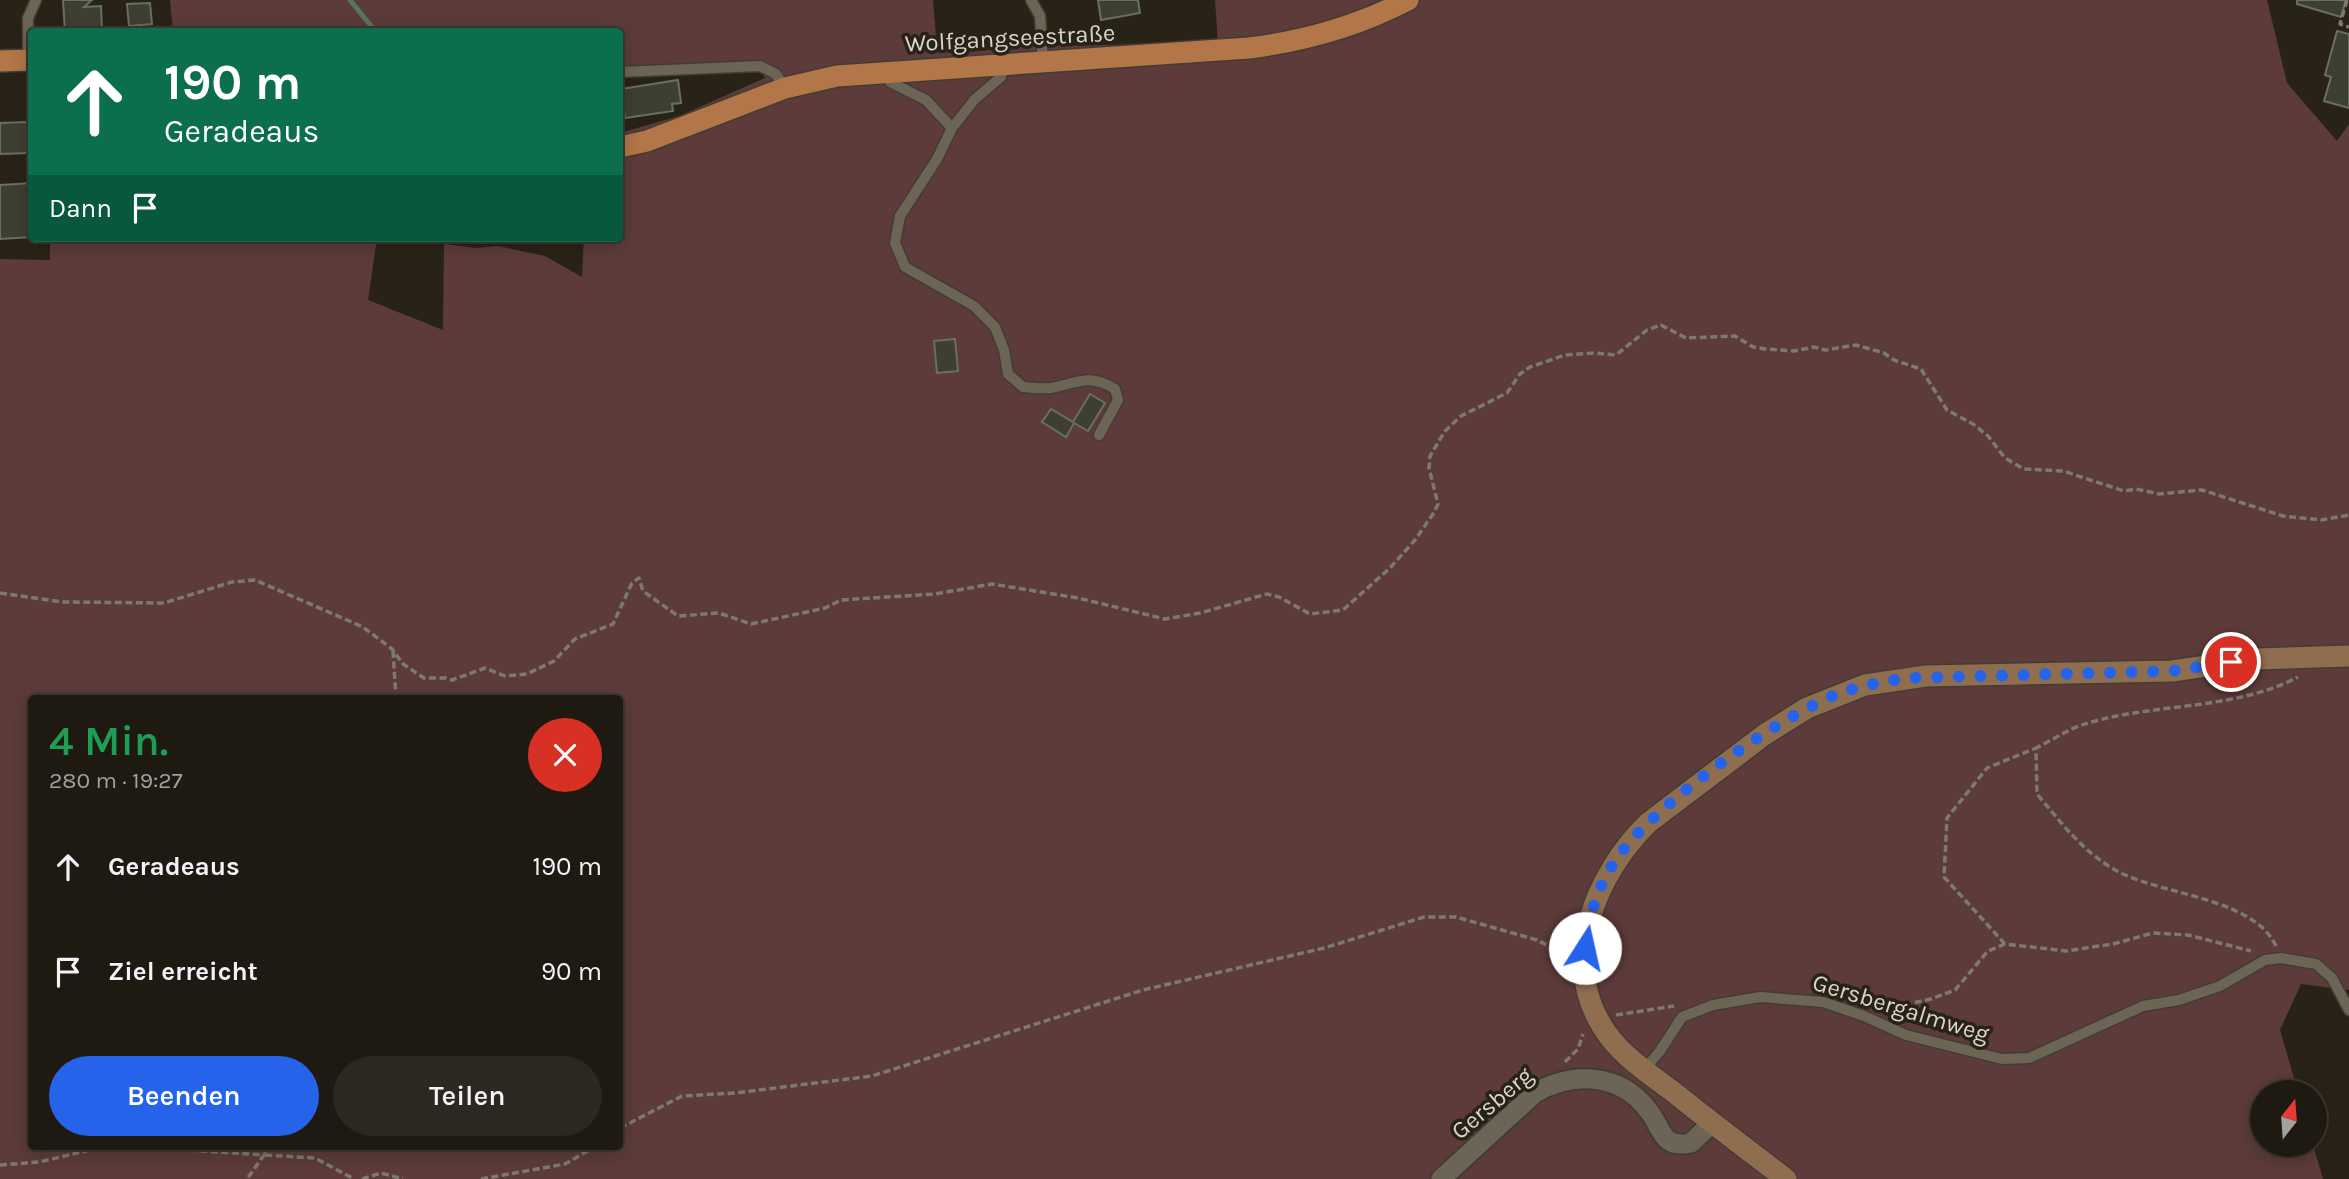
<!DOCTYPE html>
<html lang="de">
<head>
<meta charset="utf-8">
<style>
  body { margin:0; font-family:Karla,sans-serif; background:#2c271f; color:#f1f3f6; height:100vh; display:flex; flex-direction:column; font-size:26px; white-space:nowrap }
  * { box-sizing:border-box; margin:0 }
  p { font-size:23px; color:#a1a19f }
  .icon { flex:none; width:38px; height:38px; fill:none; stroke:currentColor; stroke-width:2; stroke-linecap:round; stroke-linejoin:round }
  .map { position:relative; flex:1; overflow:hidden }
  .side { position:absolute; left:28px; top:695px; width:595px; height:455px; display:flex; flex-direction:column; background:#1f1a11; border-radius:7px; box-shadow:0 4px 18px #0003,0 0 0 2px #3c3831 }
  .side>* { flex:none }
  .guide { position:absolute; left:28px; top:28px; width:595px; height:214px; border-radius:7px; box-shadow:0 4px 18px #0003,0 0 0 2px #3c3831; background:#0b6e4f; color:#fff; overflow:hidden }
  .needle { width:46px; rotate:17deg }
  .fabs { position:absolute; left:2250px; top:1080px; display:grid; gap:14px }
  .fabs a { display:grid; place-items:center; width:77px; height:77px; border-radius:50%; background:#1f1a11; box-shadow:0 4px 18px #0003,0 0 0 2px #3c3831; font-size:35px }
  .pin { position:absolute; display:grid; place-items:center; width:60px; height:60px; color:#fff; margin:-30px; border:4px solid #fff; border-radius:50%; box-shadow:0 2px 7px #0007 }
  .me { position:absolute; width:77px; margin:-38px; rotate:10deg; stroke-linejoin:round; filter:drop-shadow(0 0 5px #0008) }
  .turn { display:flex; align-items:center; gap:24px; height:147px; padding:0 21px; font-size:32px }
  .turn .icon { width:91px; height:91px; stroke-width:2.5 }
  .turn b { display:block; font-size:49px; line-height:60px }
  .then { display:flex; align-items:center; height:66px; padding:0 21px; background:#0003; gap:14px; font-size:26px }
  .round { display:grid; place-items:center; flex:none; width:74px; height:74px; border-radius:37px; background:#2c271f }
  .summary { display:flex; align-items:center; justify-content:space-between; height:119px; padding:0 21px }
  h1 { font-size:42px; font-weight:600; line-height:52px; color:#1e9e55 }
  .primary-button { display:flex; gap:14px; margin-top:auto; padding:14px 21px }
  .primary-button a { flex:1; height:80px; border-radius:42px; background:#2563eb; color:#fff; font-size:28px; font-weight:600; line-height:80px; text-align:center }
  .primary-button a+a { background:#2c271f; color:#f1f3f6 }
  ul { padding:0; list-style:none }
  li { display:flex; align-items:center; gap:21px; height:105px; padding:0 21px }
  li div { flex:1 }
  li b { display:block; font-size:26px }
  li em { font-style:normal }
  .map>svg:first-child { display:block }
  .green { fill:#5c3b3a; fill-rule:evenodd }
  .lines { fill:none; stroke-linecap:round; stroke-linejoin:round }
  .stream { stroke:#58745c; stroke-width:5 }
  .building { fill:#3c3f31; stroke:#6b6f60; stroke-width:2 }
  .lane-casing { stroke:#423d33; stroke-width:13 }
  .street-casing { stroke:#423d33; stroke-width:23 }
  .secondary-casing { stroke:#423d33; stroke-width:24 }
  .primary-casing { stroke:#423d33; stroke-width:24 }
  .path { stroke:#7e796f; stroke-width:3.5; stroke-dasharray:7 3.5; stroke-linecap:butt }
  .lane { stroke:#6c6556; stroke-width:10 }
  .street { stroke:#6c6556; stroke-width:19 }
  .secondary { stroke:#8f6e4f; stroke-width:21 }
  .primary { stroke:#b27648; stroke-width:21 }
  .route { stroke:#2563eb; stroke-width:12; stroke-dasharray:0 21.6 }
  .labels { text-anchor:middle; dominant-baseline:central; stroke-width:7; stroke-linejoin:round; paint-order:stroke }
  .street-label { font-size:24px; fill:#d9d5cd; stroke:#292317 }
</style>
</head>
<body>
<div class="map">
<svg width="2349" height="1179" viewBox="0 0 2349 1179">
  <rect width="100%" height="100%" fill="#292317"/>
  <path class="green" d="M170,0H933L937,48L1218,43L1215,0H2267L2287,83L2337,141L2349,124V990L2301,984L2280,1030L2298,1092H2263V1144L2313,1145L2323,1179H0V259L50,260V238H377L368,300L443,330L444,244L475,248L498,246L545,256L582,277L584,238H620V133L679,116L765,78L756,63L620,67V32L173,31ZM32,698H620V1146H32Z"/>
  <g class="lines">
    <path class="stream" d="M350,0L376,32"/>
  </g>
  <path class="building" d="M63,0H92L84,7L101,6L102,32H65Z
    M1098,0H1138L1140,13L1101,20Z
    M2297,0H2346L2341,17L2297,4Z
    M150,3L152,24L129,26L127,4Z
    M2337,31L2349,34V108L2324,101L2331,77L2325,75Z
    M678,80L681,103L672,104L673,111L625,118L621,89Z
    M27,122L28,153L0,154V123Z
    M32,183V237L0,239V185Z
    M955,339L958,371L937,373L934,341Z
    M1090,394L1105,403L1088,431L1074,423L1066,437L1042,422L1051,409L1073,422Z"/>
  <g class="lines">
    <g class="lane-casing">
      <path id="lane" d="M1031,0L1040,16L1043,62
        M28,60V18L36,0
        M1002,64L1001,77L975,99L952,128L937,159L900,216L895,243L905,267L974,306L995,327L1004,350L1008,374L1023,387C1032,388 1042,389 1051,388C1078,383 1089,373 1115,389L1118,400L1099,435
        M886,71L890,82L926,100L952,128
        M620,72L760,66L776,74L785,88
        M1644,1070L1660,1051L1682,1017L1713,1005L1760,997L1823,1002L1864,1016L1906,1035L2002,1059L2029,1058L2143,1006L2179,1000L2220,986L2265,960L2281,958L2316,964L2332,978L2349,1010"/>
    </g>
    <g class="street-casing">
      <path id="street" d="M1441,1179L1535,1093C1573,1071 1620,1073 1648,1110C1663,1128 1660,1149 1691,1143L1712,1123"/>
    </g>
    <g class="secondary-casing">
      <path id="secondary" d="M1786,1179C1749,1151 1712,1123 1676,1094C1650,1074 1619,1055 1602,1026C1560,958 1597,873 1648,823L1764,735L1807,708L1865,685L1926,676L2172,671L2256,659L2349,656"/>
    </g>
    <g class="primary-casing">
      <path id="primary" d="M0,61L32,60
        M620,147L647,141L785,88L837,76L1249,48C1305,41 1358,26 1408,0"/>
    </g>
    <path class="path" d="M2347,0L2340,24L2349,27
      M0,593L63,602L164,603L232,582L255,580L363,627L392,649L403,664L424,678H446L452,680L485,668L505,676L527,674L554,661L575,639L613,624L632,583L639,578L643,591L678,616L719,613L751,624L825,608L841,600L935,594L992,584L1078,598L1165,619L1200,613L1267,594L1279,597L1310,614L1343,610L1390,568L1415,540L1433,514L1438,504L1429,468L1430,456L1445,431L1461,416L1507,393L1520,374L1530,367L1565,355L1594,353L1616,355L1647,330L1661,325L1686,338L1735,336L1753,347L1765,349L1794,351L1814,347L1825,350L1856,345L1884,353L1894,360L1921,369L1947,410L1973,424L1988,436L2005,458L2024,469L2063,471L2124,491L2136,489L2159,494L2202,490L2283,516L2321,520L2349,515
      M393,651L396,698
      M2005,944L1944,877L1947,818L1987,768L2036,748
      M2276,946C2254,899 2167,895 2123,874C2086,856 2063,825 2037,794L2036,748C2050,741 2064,732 2079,726C2147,702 2232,712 2298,677
      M1884,1009L1931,999L1955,990L1988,951L2005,944L2066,951L2113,944L2153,933L2188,935L2251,951
      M1616,1015L1674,1006
      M1565,1062L1578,1049L1583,1034
      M620,1128L682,1096L735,1093L872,1076L1143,990L1324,948L1424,917H1456L1537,940L1556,950L1564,967
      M127,1146L264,1155L247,1179
      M266,1146L264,1155L315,1158L354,1179
      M0,1165L39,1162L107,1146
      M362,1179L381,1173L403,1179
      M481,1179L565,1164L596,1146"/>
    <use href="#lane" class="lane"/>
    <use href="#street" class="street"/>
    <use href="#secondary" class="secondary"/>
    <use href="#primary" class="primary"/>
  </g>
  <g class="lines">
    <path class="route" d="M1585,948C1588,916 1599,884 1617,858C1655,804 1773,721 1835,695C1858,686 1882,682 1907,678L2172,671L2231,662"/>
  </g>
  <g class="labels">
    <g class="street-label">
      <text transform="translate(1010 38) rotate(-3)">Wolfgangseestraße</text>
      <text transform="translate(1901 1008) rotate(17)">Gersbergalmweg</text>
      <text transform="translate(1492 1103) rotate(-40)">Gersberg</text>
    </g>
  </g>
</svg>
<div class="fabs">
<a><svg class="needle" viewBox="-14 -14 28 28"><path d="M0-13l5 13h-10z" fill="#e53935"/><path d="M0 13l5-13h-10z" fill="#a1a19f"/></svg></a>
</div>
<div class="pin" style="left:2231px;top:662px;background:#d93025"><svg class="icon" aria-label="arrive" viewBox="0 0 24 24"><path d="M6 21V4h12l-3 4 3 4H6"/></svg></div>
<svg class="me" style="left:1585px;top:948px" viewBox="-20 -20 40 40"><circle r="19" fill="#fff"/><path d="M0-13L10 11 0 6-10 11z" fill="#2563eb"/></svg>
<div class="guide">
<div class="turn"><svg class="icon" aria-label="ahead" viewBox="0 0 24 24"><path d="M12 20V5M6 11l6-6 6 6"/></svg><div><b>190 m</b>Geradeaus</div></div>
<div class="then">Dann<svg class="icon" aria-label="arrive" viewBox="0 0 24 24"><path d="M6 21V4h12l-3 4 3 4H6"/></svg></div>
</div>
<section class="side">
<div class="summary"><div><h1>4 Min.</h1><p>280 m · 19:27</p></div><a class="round" style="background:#d93025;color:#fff"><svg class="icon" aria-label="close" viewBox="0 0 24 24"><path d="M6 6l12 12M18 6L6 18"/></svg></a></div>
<ul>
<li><svg class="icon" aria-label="ahead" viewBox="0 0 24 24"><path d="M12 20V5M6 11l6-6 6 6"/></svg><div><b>Geradeaus</b></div><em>190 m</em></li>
<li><svg class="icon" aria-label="arrive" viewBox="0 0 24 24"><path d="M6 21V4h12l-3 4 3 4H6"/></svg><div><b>Ziel erreicht</b></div><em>90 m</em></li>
</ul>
<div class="primary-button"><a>Beenden</a><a>Teilen</a></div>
</section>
</div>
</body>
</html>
